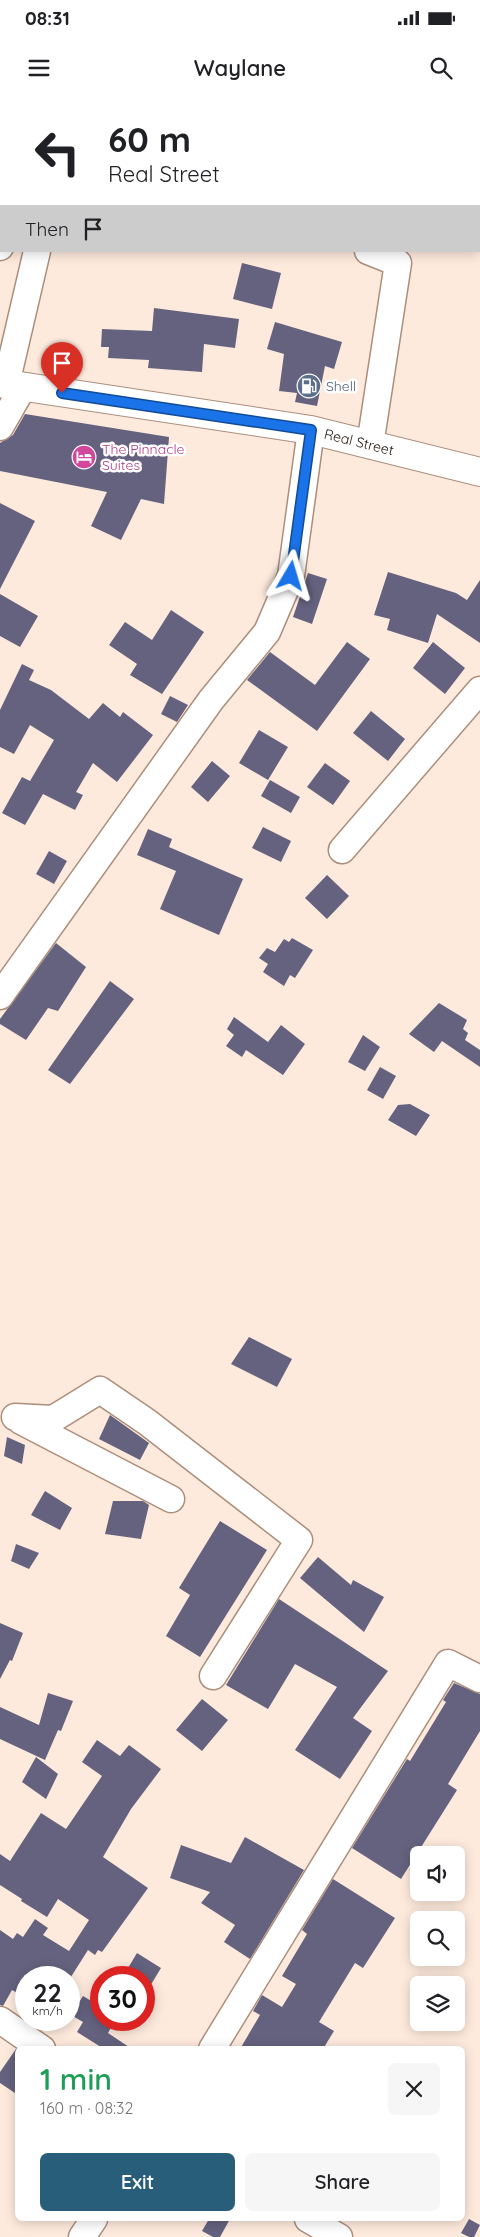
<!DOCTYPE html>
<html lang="en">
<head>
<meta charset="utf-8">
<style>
  body { margin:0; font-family:Quicksand,sans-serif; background:#f6f6f6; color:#202124; height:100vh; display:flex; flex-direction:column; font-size:19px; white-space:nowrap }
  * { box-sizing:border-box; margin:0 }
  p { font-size:16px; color:#757577 }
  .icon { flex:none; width:28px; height:28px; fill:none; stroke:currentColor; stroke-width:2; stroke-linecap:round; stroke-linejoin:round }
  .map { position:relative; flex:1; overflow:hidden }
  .sheet { position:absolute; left:15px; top:1946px; width:450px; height:175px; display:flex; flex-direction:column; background:#fff; border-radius:8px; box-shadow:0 2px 12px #0003 }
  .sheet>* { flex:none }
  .banner { position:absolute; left:0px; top:0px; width:480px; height:152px; box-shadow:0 2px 12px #0003; background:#fff; color:#202124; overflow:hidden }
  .controls { position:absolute; left:410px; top:1746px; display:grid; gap:10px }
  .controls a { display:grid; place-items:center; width:55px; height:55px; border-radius:8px; background:#fff; box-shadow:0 2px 12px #0003; font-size:25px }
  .speed { position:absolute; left:15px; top:1866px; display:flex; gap:10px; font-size:25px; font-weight:700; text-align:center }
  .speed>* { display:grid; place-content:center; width:65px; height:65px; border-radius:50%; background:#fff; box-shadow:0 2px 12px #0003; line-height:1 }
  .speed small { font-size:12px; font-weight:400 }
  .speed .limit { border:8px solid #d22; background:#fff; color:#111 }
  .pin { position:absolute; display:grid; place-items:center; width:42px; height:42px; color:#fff; margin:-51px -21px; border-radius:50% 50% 50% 0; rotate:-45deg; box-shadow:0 0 5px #0007 }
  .pin .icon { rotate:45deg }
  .me { position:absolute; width:55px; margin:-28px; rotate:7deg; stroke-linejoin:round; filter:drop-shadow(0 0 4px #0008) }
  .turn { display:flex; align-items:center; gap:18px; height:105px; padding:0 25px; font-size:22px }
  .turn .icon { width:65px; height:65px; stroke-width:2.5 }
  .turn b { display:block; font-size:35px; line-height:42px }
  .then { display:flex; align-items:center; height:48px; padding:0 25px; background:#0003; gap:10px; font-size:19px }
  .round { display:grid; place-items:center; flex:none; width:52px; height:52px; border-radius:8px; background:#f6f6f6 }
  .overview { display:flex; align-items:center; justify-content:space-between; height:85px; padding:0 25px }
  h1 { font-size:30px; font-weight:600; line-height:38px; color:#1e9e55 }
  .action { display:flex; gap:10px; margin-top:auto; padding:10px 25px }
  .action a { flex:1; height:58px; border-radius:8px; background:#295e7a; color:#fff; font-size:20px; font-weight:600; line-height:58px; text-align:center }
  .action a+a { background:#f6f6f6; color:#202124 }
  .status { display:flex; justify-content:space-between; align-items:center; height:35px; padding:0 25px; background:#fff; direction:ltr }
  .status svg { height:14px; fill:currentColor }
  header { display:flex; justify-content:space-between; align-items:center; height:65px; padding:0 25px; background:#fff; font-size:22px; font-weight:600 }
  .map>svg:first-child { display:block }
  .building { fill:#65627f }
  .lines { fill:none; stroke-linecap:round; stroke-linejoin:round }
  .minor-casing { stroke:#ac8e7b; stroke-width:29 }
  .major-casing { stroke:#ac8e7b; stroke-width:30 }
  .minor { stroke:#fff; stroke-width:26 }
  .major { stroke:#fff; stroke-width:28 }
  .route-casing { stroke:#114b97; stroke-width:12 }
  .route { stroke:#1a73e8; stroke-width:9 }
  .labels { text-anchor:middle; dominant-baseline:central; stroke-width:5; stroke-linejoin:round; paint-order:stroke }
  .service-label { font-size:14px; fill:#4e5e75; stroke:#fff; text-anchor:start }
  .street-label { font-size:14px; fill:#1c110a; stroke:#fff }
  .hotel-label { font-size:14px; fill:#b23c85; stroke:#fff; text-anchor:start }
</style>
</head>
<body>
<div class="status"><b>08:31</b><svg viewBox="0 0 49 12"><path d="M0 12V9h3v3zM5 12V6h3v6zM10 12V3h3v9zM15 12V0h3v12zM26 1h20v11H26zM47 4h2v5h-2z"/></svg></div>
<header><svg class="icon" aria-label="menu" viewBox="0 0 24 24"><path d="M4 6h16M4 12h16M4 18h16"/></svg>Waylane<svg class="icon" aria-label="search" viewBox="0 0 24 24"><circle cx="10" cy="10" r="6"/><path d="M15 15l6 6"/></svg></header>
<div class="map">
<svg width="480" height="2137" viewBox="0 0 480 2137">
  <rect width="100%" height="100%" fill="#feeadd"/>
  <path class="building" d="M242,163L281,173L272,209L233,199Z
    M154,208L239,219L235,248L204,244L202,272L148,268L149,260L108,258L109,247H101L102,229L152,231Z
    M275,222L342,242L334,269L325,266L317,306L295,302L297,293L279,291L284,254L267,249Z
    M25,314L169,337L164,404L141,399L121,440L91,426L107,392L0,371V343L13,335Z
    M0,403L35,421L0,489Z
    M388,472L456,493L467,500L480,480V543L437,514L428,543L387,530L390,519L374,515Z
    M308,473L327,479L312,524L293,517Z
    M0,494L38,516L20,547L0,536Z
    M171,510L204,532L162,594L130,575L137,564L109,545L125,522L152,540Z
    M347,542L370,559L317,631L247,580L270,552L315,585Z
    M433,542L465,568L445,594L413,568Z
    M22,564L34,570L29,580L51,590L89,619L103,603L120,617L123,612L153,635L117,682L93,663L76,692L83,695L75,710L43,694L25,725L2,713L22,677L30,681L54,640L30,625L14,654L0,647V610Z
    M170,596L188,605L177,622L161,614Z
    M371,611L405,639L388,661L353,633Z
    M259,630L288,647L268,680L239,663Z
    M212,661L230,676L208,702L191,687Z
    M325,663L350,681L333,705L307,687Z
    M270,680L300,697L291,713L261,696Z
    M263,727L291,741L281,762L252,748Z
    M148,729L172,739L169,747L243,779L219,835L160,809L176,771L137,755Z
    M49,751L67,761L54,784L36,774Z
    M327,775L349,796L327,819L305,798Z
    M292,838L313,850L295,878L290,875L284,886L263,872L268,864L259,858L267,848L275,852L284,839L289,842Z
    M56,843L86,867L58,911L48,908L26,940L0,924V919Z
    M110,881L134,899L70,984L48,970Z
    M439,903L467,920L463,929L468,933L465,940L480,950V967L442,941L434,952L409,934Z
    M234,917L268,942L281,925L305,944L283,975L246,950L242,957L226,946L234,935L227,929Z
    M363,935L380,947L365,971L348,962Z
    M380,967L396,976L383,999L367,990Z
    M410,1004L430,1015L416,1036L388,1020L398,1005Z
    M249,1237L292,1259L277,1287L231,1264Z
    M110,1315L149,1343L140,1360L99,1339Z
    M7,1337L25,1345L22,1364L4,1356Z
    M45,1391L72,1408L60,1430L31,1415Z
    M113,1401H143L149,1405L141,1439L105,1434Z
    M220,1421L267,1450L200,1557L166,1536L190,1495L179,1488Z
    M16,1444L39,1453L29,1469L11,1461Z
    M318,1457L351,1485L353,1480L384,1497L364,1532L300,1478Z
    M279,1499L388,1571L353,1618L372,1631L340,1679L295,1650L337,1587L295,1564L268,1609L226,1585Z
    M0,1523L23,1533L12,1561L10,1560L0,1579Z
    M454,1583L480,1594V1631L448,1684L457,1690L401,1779L352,1748L407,1659L410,1661L446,1602L443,1600Z
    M48,1593L73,1601L61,1631L58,1630L45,1660L0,1639V1607L39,1625Z
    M202,1599L228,1620L202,1651L176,1630Z
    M97,1640L120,1656L129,1645L161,1669L131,1709L103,1757L148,1788L102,1852L98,1850L95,1855L88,1850L69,1880V1878H26V1898L12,1890L3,1906L0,1905V1830L13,1839L17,1833L23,1837L35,1819L48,1828L43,1835L69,1851L89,1820L58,1799L47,1817L21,1801L22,1799L0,1785V1754L10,1761L41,1713L66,1729L102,1676L82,1662Z
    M36,1657L58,1674L46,1699L22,1682Z
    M245,1737L304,1770L250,1859L224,1842L235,1825L201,1803L210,1792L170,1778L181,1745L231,1763Z
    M333,1779L395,1818L363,1868L355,1863L319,1922L334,1931L323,1949H240L260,1915L253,1911L262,1895L282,1907L296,1884L282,1876L307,1834L302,1830Z
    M137,1853L161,1868L144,1896V1874L141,1878H122Z
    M101,1887V1920H115L108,1933L132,1949H104L77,1932L83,1922L71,1915L83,1896L93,1902Z
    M16,1949L18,1950V1995L0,1983V1972Z
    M209,2119H230L220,2137H213L202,2131Z
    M469,2119L480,2125L474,2137H469L461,2133Z"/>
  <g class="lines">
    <g class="minor-casing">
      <path id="minor" d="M57,1L58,0
        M97,1V0
        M0,147L1,142
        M368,151L398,163L370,345
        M6,284L37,151
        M0,327L23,287
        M342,750L480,590
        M0,896L211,600L267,532L291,476L311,330
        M15,1317L53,1319L100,1290L147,1322L299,1440L213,1576
        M21,1321L171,1399
        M0,1920L42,1949
        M212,1949L448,1563L480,1579
        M308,2119L339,2137
        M82,2137L94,2119"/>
    </g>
    <g class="major-casing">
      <path id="major" d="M0,283L311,330L480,372"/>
    </g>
    <use href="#minor" class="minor"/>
    <use href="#major" class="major"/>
  </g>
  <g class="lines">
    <g class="route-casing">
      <path id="route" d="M62,293L311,330L291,476"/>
    </g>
    <use href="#route" class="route"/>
  </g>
  <defs>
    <g id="fuel-disc" transform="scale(1.25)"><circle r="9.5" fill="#5c6f8a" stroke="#fff"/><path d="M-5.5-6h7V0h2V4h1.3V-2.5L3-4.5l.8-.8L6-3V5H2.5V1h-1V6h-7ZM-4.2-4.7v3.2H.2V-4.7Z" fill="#fff"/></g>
    <g id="hotel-disc" transform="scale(1.25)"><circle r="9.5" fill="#d1479c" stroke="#fff"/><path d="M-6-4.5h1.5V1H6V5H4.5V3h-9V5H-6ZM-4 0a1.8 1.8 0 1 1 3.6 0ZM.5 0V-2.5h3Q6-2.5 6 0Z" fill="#fff"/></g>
  </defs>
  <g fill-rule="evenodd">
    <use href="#fuel-disc" x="309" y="286"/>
    <use href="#hotel-disc" x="84" y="357"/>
  </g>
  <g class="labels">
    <g class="service-label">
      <text x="326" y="286">Shell</text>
    </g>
    <g class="street-label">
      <text transform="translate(359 342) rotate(14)">Real Street</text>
    </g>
    <g class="hotel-label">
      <text x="102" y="349">The Pinnacle<tspan x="102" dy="16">Suites</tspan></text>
    </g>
  </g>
</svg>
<div class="controls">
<a><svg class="icon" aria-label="sound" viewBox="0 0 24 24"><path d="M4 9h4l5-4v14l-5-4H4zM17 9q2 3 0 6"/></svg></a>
<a><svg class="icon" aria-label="search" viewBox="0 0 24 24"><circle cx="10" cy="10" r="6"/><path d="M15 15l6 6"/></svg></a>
<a><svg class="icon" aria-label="layers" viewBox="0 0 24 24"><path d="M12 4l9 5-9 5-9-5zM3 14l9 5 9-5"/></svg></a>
</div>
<div class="speed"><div>22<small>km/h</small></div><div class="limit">30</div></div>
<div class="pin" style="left:62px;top:293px;background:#d93025"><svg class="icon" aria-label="arrive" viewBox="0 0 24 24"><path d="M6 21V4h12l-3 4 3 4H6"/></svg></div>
<svg class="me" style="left:291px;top:476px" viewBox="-20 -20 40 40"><path d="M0-17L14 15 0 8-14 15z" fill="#1a73e8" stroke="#fff" stroke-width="4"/></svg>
<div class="banner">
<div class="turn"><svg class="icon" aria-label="left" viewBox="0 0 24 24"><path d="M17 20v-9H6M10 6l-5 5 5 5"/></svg><div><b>60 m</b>Real Street</div></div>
<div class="then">Then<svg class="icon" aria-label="arrive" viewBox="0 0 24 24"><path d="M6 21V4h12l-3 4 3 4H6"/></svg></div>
</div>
<section class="sheet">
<div class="overview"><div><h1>1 min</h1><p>160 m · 08:32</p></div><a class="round"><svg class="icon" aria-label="close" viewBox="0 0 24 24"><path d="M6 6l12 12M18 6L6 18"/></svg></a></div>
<div class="action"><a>Exit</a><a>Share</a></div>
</section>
</div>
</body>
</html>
